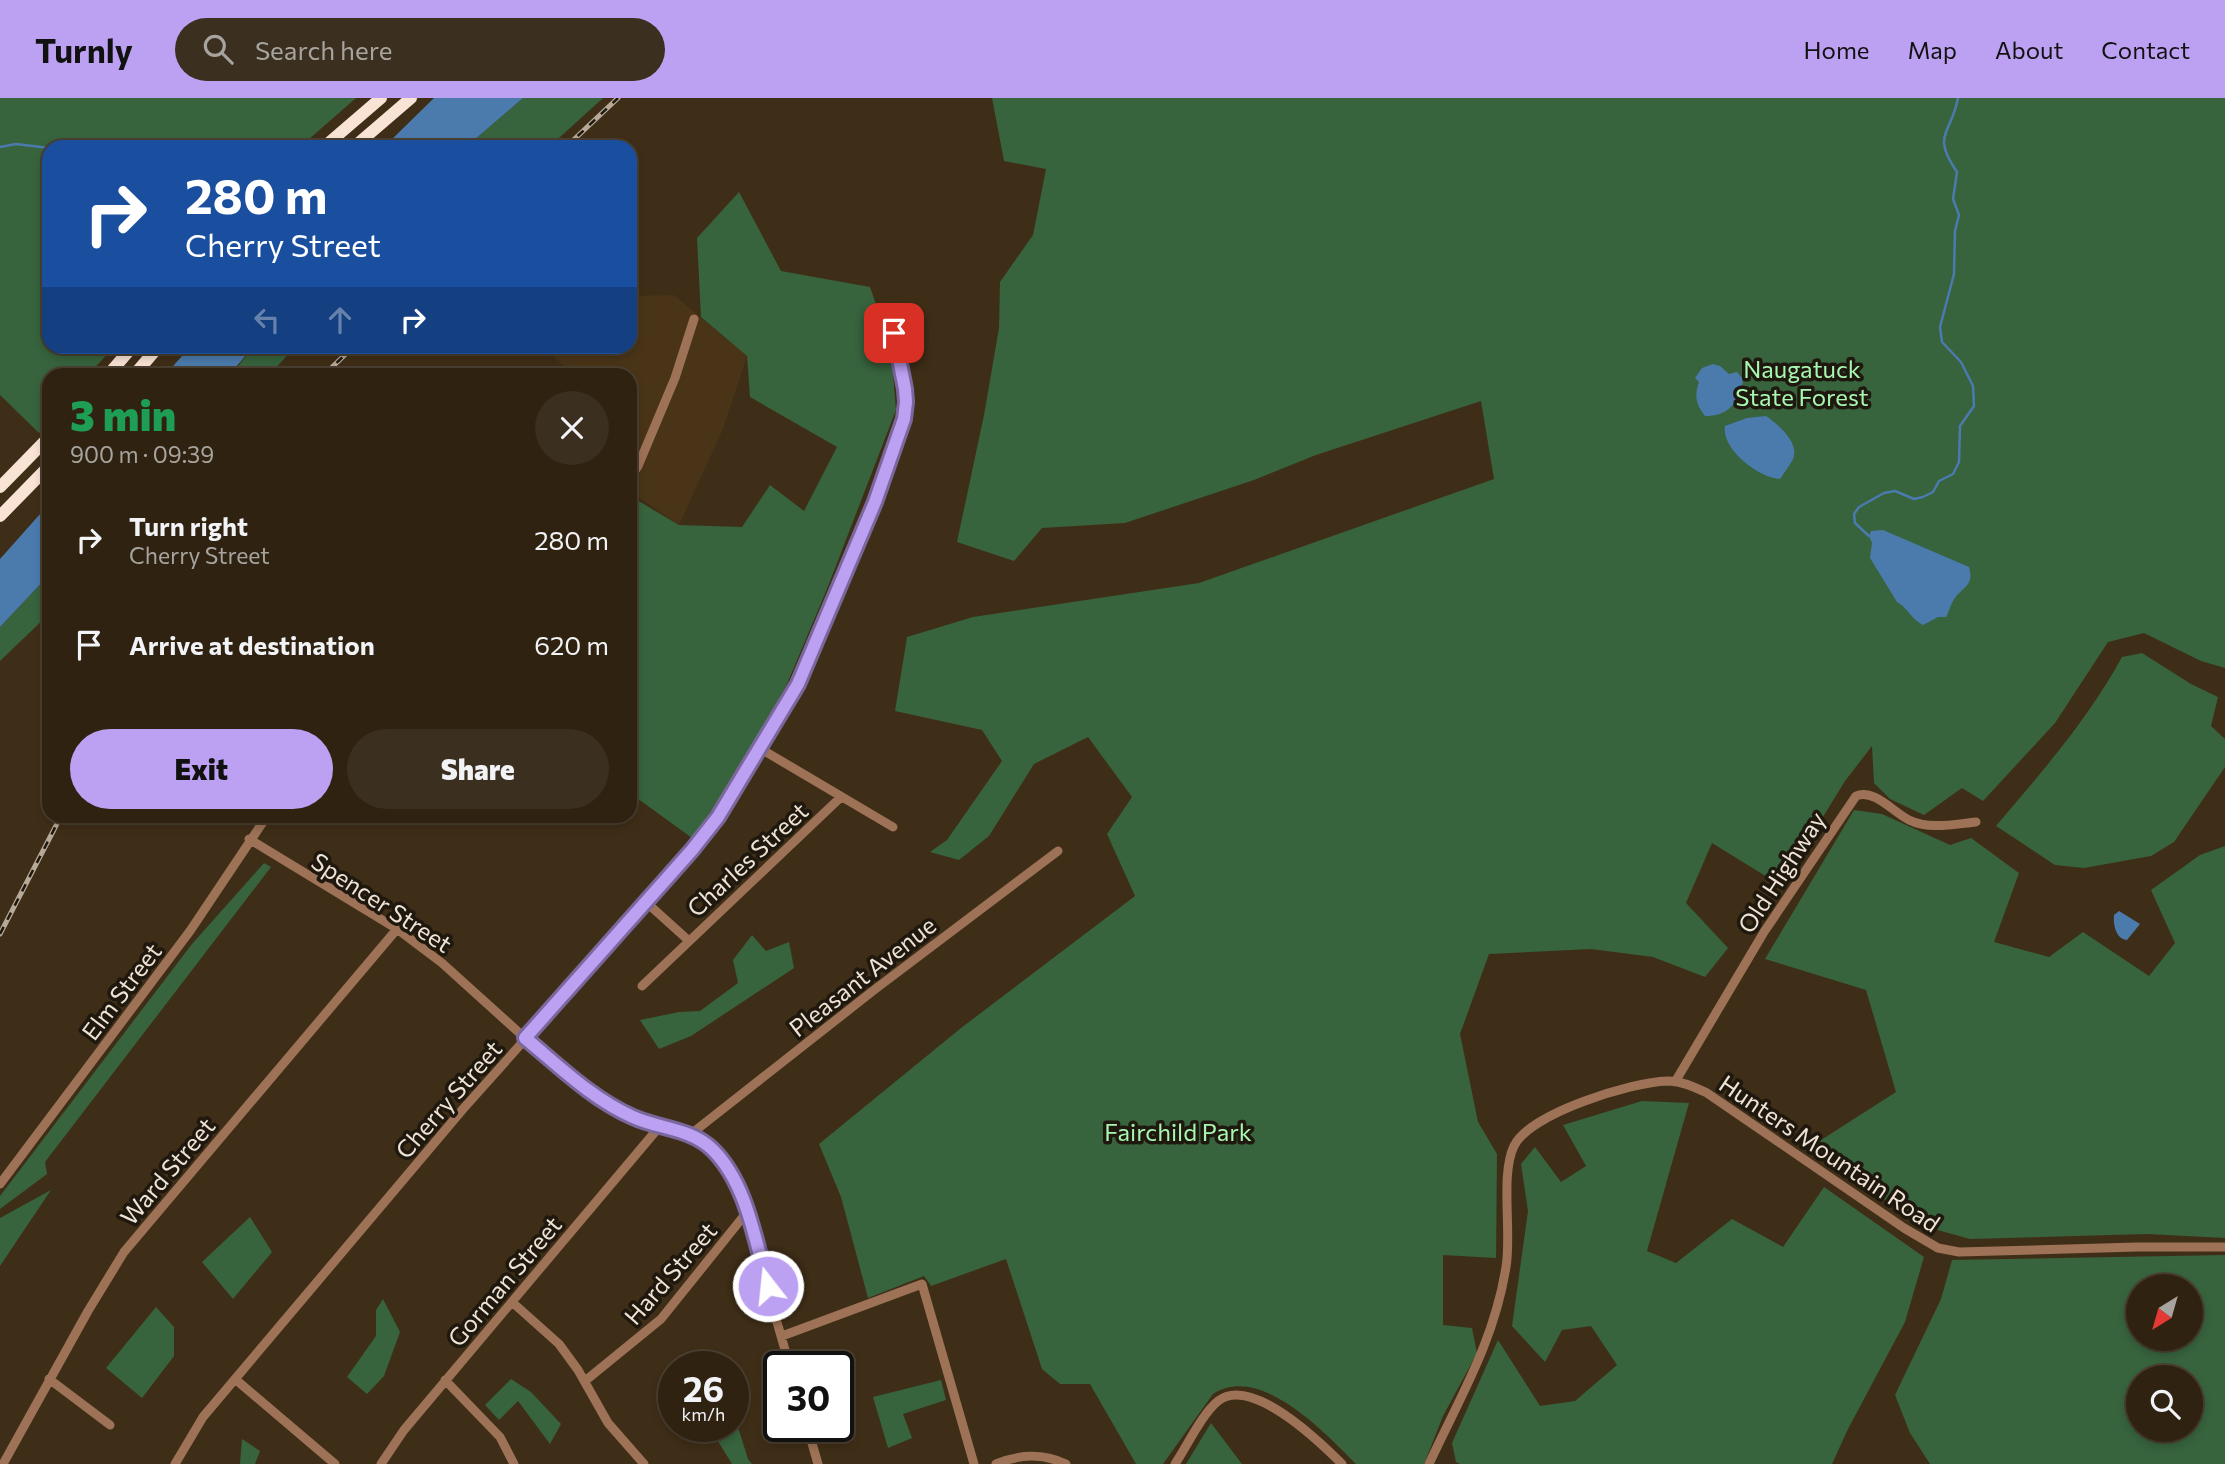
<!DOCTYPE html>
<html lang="en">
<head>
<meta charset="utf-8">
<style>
  body { margin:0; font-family:Commissioner,sans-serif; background:#3b2f1f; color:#f1f3f6; height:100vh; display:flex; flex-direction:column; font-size:26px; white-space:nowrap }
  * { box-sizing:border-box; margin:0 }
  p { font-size:23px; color:#a7a49f }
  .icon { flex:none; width:38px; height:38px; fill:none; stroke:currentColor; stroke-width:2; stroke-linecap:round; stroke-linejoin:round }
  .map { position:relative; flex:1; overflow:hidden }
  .sheet { position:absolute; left:42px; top:270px; width:595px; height:455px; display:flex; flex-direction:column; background:#2f2211; border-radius:21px; box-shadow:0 4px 10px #0003,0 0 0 2px #4a3f31 }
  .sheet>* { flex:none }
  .top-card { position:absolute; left:42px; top:42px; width:595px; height:214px; border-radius:21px; box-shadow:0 4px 10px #0003,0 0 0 2px #4a3f31; background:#1a4fa0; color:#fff; overflow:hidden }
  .needle { width:46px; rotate:217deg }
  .buttons { position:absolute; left:2126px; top:1176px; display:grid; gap:14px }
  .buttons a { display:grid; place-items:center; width:77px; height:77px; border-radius:50%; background:#2f2211; box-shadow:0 4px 10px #0003,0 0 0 2px #4a3f31; font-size:35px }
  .speed { position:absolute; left:658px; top:1253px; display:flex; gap:14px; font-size:35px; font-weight:700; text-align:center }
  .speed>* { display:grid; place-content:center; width:91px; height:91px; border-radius:50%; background:#2f2211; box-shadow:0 4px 10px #0003,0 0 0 2px #4a3f31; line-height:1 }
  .speed small { font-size:18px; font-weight:400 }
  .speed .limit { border:4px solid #111; border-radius:10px; background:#fff; color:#111 }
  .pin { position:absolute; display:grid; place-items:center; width:60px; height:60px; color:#fff; margin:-30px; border-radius:14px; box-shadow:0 4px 10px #0006 }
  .me { position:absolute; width:77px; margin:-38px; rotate:344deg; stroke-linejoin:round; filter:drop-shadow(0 0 5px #0008) }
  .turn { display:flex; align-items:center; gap:24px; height:147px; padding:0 28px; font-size:32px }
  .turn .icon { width:91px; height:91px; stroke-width:2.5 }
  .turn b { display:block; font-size:49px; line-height:60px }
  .lanes { display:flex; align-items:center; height:66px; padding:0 28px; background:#0003; justify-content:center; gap:35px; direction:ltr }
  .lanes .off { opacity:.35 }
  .round { display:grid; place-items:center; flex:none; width:74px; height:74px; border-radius:37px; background:#3b2f1f }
  .summary { display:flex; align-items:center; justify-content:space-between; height:119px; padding:0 28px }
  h1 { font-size:42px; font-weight:800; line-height:52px; color:#1e9e55 }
  .primary-button { display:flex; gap:14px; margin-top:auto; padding:14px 28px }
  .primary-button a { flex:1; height:80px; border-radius:42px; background:#bca0f2; color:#111; font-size:28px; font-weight:800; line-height:80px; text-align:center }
  .primary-button a+a { background:#3b2f1f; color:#f1f3f6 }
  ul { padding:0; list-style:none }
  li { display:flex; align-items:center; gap:21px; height:105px; padding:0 28px }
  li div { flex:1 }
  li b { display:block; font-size:26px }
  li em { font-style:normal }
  header { display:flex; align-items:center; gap:42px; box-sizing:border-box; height:98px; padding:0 35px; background:#bca0f2; color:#111 }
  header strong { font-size:33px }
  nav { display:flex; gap:38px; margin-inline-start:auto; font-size:24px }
  .search { width:490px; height:63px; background:#3b2f1f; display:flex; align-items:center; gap:18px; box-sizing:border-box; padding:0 24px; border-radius:38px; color:#a7a49f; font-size:26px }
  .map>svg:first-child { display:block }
  .built { fill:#493417 }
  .green { fill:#37633d; fill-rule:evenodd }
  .water { fill:#4b7bad }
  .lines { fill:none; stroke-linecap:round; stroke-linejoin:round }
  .stream { stroke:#4b7bad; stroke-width:2.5 }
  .minor { stroke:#9e7256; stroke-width:9 }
  .highway { stroke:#f9e3d5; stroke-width:12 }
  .rail-casing { stroke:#b6a998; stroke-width:5 }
  .rail { stroke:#1f180e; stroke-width:2.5; stroke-dasharray:8; stroke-linecap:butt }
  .route-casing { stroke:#7a689d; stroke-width:18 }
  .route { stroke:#bca0f2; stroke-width:12 }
  .labels { text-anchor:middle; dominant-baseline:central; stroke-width:7; stroke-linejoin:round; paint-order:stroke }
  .park-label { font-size:24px; fill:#a7f7b1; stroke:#1f180e }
  .street-label { font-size:24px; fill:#eee3d5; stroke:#1f180e }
</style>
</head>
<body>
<header>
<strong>Turnly</strong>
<div class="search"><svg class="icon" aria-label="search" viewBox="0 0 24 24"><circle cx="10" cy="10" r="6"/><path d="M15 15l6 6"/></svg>Search here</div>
<nav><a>Home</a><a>Map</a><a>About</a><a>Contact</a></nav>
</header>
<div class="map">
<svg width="2225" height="1366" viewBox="0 0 2225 1366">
  <rect width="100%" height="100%" fill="#3f2e17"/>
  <path class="built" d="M674,197L747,258L722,333L679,427L630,393V276H572L543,249L630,248V198Z"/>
  <path class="green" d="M0,0H356L300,49H49V248L114,249L89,276H49V323L39,335L0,297Z
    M523,0H603L549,49H466Z
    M992,0H2225V570L2201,563L2144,535L2108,544L2055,625L1983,703L1962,690L1924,717L1890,701L1874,685L1872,648L1845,683L1810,740L1772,782L1712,745L1686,805L1728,850L1705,879L1653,859L1591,851L1489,856L1460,936L1478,1024L1497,1056L1496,1160L1443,1157V1227L1472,1230L1477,1255L1443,1318L1424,1366H1356C1325,1335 1260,1265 1213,1296L1163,1366H1136L1090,1286H1060L1042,1271L1006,1161L931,1188L924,1178L868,1200L841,1099L819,1046L961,930L1135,798L1107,736L1132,699L1088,639L1034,666L989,738L959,762L930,754L947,742L1002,663L982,632L895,613L907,539L973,519L1199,485L1494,381L1481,303L1316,357L1254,382L1125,425L1042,430L1014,463L957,444L984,317L999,230L1000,184L1033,137L1046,71L1004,63Z
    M739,94L781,173L870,189L891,251L896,312L827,491L787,586L731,686L692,740L630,695V398L679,427L742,429L770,387L804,413L837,349L750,299L747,258L701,219L697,140Z
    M253,249V248L295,249L270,276H232Z
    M49,477V516L0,563V529Z
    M2142,555L2191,586L2218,599L2211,628L2225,641V669L2174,744L2151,758L2084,770L2055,767L1996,728C2042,674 2088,621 2122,559Z
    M1854,712L1882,716L1950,747L1971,740L2019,775L1994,844L2049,859L2083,834L2149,878L2175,845L2151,792L2200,757L2225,748V1140L2147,1136L1970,1141L1912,1125L1818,1044L1896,994L1866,892L1765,861Z
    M264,765L271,769L45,1064L47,1076L0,1111V1098L192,846Z
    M752,837L766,853L789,844L794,870L691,938L659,951L640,922L679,914L700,913L738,885L733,862Z
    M1642,1003L1689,1005L1647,1153L1676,1165L1732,1121L1783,1149L1824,1089L1924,1159L1905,1224L1848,1331L1832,1366H1460L1456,1364L1452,1345L1498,1242L1540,1308L1575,1303L1617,1267L1591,1228L1562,1232L1545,1264L1512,1228L1528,1113L1521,1066L1535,1049L1561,1084L1586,1068L1563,1027Z
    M51,1092L0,1168V1120Z
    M250,1119L272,1154L233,1201L202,1164Z
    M2225,1157V1366H1930L1910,1335L1895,1297L1941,1201L1952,1162ZM2138,1188H2191V1241H2138ZM2138,1279H2191V1332H2138Z
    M383,1201L400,1234L384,1278L367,1296L347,1279L376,1238V1212Z
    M156,1209L174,1229V1258L142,1300L106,1270Z
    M511,1281L531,1294L561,1326L550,1346L518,1303L499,1322L485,1307Z
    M941,1282L946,1302L903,1316L912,1340L888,1350L873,1299Z
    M733,1313L748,1361L752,1366H732L716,1340L712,1328H733Z
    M1211,1325L1242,1366H1186Z
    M242,1341L260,1353L255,1366H240Z"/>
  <path class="water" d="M434,0H523L466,49H384Z
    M190,249V248L253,249L230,276H166Z
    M1713,266L1720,268L1729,276L1737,274L1743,281C1741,303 1728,319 1705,318C1696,306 1694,298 1699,284L1695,280L1702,270Z
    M1766,318C1778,326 1800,345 1793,361C1790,367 1784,375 1780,381C1759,380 1721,351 1725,328L1747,320Z
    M49,406V477L0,529V461Z
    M1883,432L1969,469C1975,489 1961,489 1953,503C1950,508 1949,514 1946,519H1938L1923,527C1911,521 1908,510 1897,504L1870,460L1872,445L1869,438L1871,433Z
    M2119,813L2140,826L2127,842C2116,841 2113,827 2114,817Z"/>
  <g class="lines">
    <path class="stream" d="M0,49L16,46L49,50
      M1869,438L1855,425L1854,416L1859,409L1884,395L1895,393L1914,401L1923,399L1933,394L1939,383L1953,376L1959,364L1960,328L1974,308L1973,288L1961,264L1942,244L1940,229L1954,176L1955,133L1959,117L1953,101L1957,74C1931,36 1951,37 1958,0"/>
    <path class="minor" d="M630,380L638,368L675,280L694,221
      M761,651L893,729
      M249,741L397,831L442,865L525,940L593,996L634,1020L691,1036L711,1050L721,1061L739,1093L790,1269
      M647,805L688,842
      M642,888L841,699
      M1675,984L1764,834L1856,698C1874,690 1894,715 1909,722C1929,732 1955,726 1976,724
      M691,1036L874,892L1058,753
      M0,1086L190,833L267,718
      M512,1204L559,1246L578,1272L608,1325L644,1366
      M782,1238L922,1186L974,1366
      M49,1281L110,1327
      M235,1281L335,1366
      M445,1282L500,1339L514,1366
      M585,1283L661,1221L747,1114
      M807,1328L818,1366
      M3,1366L88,1213L124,1154L397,831
      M175,1366L203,1319L463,1011L647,805L718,719L774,629L806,570L875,404L904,321L906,304L894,235
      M381,1366L404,1332L660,1028
      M996,1366C1020,1356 1042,1355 1066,1366
      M1175,1366C1187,1348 1202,1316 1218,1303C1251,1277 1320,1344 1342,1366
      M1429,1366C1460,1299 1494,1244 1506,1169C1512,1134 1500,1077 1514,1048C1530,1015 1632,984 1667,983C1682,983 1694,989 1707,995L1904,1130L1938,1150L1959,1154L2137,1149H2225"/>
    <path class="highway" d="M324,49L381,0
      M354,49L411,0
      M109,276L133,248
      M135,276L159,248
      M0,389L49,339
      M0,418L49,368"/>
    <g class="rail-casing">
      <path id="rail" d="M566,49L618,0
        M325,276L354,248
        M0,836L61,718"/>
    </g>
    <use href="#rail" class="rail"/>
  </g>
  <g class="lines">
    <g class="route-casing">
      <path id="route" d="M768,1188C755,1143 747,1085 712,1051C690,1030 659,1031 633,1019C592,1001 559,968 525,940L692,752L718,719L798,586L875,404L904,321L906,304L905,291L894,235"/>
    </g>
    <use href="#route" class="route"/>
  </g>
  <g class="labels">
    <g class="park-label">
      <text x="1802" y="270">Naugatuck<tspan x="1802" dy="28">State Forest</tspan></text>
      <text x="1178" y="1033">Fairchild Park</text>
    </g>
    <g class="street-label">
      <text transform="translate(747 761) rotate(-43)">Charles Street</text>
      <text transform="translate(1781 774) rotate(-57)">Old Highway</text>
      <text transform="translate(382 804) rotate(33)">Spencer Street</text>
      <text transform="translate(862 878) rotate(-38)">Pleasant Avenue</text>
      <text transform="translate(121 893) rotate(-53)">Elm Street</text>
      <text transform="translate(448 1001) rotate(-49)">Cherry Street</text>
      <text transform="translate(1830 1055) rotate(34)">Hunters Mountain Road</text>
      <text transform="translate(167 1073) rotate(-50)">Ward Street</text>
      <text transform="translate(670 1175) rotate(-49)">Hard Street</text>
      <text transform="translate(504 1183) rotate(-50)">Gorman Street</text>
    </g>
  </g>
</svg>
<div class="buttons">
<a><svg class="needle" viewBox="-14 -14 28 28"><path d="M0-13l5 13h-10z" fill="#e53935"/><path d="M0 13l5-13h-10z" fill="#a7a49f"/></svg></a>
<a><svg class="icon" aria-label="search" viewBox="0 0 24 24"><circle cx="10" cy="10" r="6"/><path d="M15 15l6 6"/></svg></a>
</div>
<div class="speed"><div>26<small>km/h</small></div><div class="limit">30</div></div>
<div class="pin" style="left:894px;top:235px;background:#d93025"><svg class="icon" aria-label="arrive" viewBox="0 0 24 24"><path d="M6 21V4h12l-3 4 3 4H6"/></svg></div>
<svg class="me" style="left:768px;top:1188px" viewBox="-20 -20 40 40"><circle r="17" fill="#bca0f2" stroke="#fff" stroke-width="3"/><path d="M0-11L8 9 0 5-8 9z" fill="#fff"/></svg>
<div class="top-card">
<div class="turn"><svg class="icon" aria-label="right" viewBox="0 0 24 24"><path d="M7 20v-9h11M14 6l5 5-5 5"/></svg><div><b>280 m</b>Cherry Street</div></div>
<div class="lanes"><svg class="icon off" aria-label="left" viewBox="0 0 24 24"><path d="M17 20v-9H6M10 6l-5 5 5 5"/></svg><svg class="icon off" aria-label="ahead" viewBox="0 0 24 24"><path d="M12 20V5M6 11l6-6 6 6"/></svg><svg class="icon" aria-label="right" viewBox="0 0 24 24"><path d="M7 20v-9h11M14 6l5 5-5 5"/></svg></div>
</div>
<section class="sheet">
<div class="summary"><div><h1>3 min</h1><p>900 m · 09:39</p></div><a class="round"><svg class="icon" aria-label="close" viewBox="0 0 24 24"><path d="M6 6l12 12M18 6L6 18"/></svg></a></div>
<ul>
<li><svg class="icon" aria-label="right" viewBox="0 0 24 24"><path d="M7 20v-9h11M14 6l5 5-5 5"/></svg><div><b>Turn right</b><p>Cherry Street</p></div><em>280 m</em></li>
<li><svg class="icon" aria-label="arrive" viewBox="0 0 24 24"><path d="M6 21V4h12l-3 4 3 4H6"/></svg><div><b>Arrive at destination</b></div><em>620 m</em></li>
</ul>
<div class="primary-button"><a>Exit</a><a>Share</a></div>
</section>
</div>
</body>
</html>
